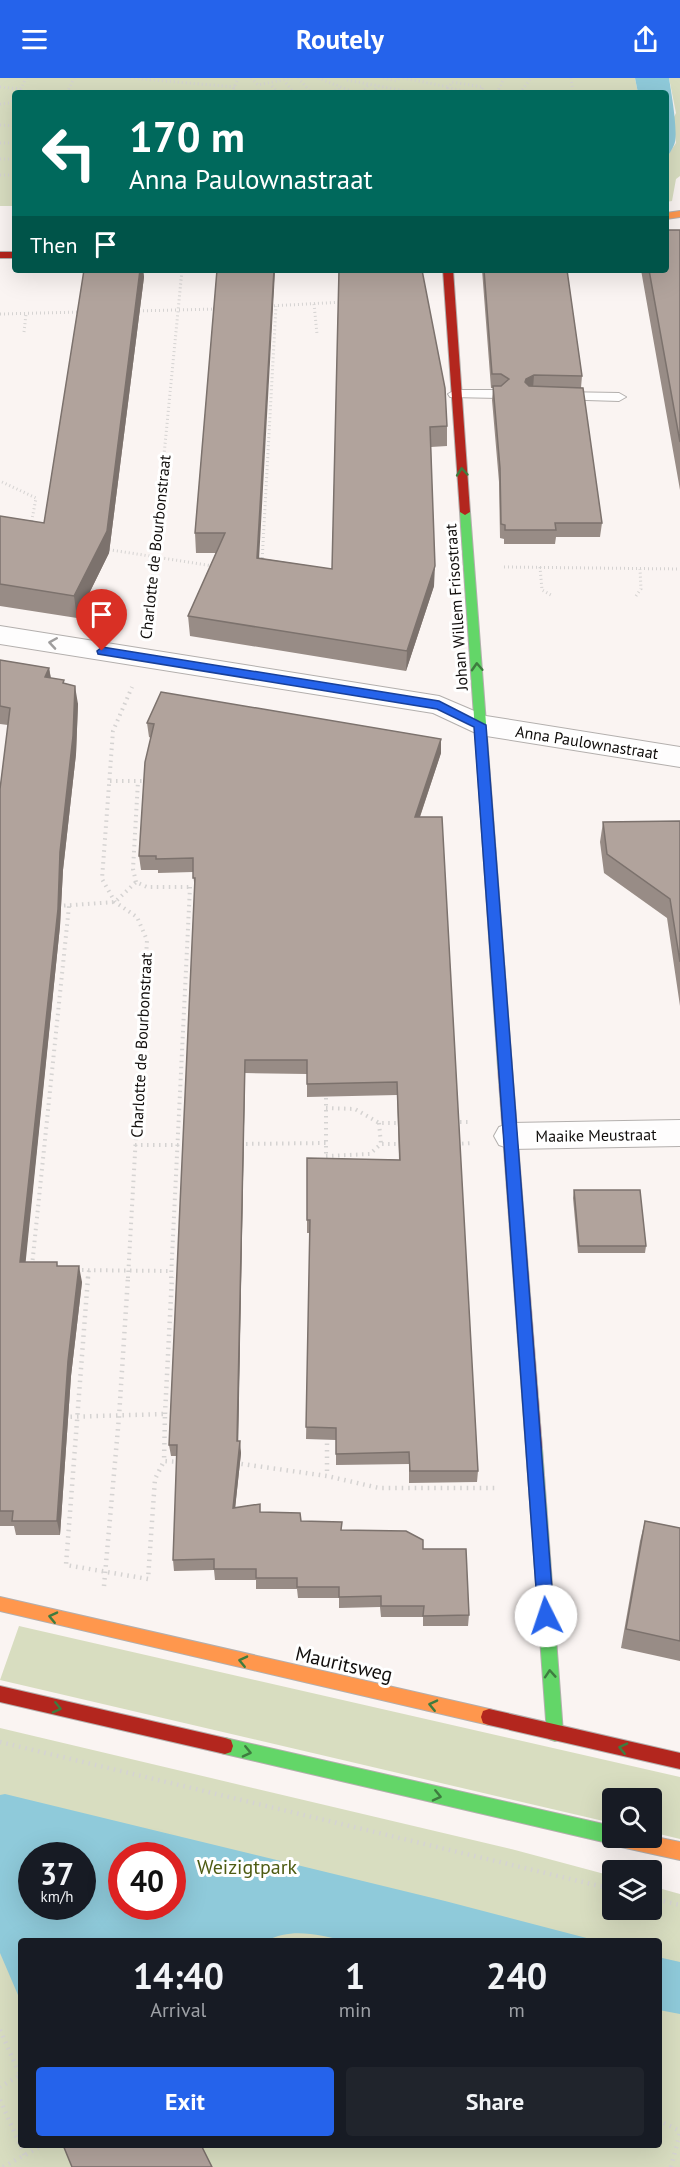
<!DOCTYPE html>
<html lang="en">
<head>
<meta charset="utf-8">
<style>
	:root { --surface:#171b24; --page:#20242c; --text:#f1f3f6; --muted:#9ea1a6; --accent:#2563eb }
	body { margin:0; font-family:"PT Sans",sans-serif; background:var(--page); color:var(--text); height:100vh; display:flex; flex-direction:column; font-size:22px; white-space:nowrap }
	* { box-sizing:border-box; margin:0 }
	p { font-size:20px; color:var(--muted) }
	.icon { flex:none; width:33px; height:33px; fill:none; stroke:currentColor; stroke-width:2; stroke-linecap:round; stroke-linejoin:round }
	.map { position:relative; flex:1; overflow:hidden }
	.details { position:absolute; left:18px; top:1860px; width:644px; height:210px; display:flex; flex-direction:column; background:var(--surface); border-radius:6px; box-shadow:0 6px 24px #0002 }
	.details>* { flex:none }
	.hud { position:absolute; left:12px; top:12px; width:657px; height:183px; border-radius:6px; box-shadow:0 6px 24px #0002; background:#00695c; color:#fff; overflow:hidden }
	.buttons { position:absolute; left:602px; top:1710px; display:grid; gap:12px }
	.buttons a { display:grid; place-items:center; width:60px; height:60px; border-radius:6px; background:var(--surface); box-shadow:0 6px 24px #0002; font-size:30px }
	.speed { position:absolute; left:18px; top:1764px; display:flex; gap:12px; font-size:30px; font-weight:700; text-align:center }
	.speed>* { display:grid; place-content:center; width:78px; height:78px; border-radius:50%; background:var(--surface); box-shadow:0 6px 24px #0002; line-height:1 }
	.speed small { font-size:15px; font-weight:400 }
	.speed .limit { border:9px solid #d22; background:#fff; color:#111 }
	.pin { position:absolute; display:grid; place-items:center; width:51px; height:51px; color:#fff; margin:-62px -26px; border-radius:50% 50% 50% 0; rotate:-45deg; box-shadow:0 0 6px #0007 }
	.pin .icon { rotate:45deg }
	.me { position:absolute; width:66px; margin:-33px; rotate:356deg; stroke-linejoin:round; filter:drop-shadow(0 0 4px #0008) }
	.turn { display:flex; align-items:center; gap:21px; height:126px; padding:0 18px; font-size:27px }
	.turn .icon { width:78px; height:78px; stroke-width:2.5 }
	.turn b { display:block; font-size:42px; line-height:51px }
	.then { display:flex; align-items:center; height:57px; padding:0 18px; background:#0003; gap:12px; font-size:22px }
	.eta { display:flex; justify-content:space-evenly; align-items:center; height:102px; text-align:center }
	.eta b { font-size:36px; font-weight:600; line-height:42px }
	.action { display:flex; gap:12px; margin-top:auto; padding:12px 18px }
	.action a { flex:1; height:69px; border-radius:6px; background:var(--accent); color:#fff; font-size:24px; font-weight:600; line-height:69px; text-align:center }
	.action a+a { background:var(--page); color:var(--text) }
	header { display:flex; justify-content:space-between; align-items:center; height:78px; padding:0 18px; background:var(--accent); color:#fff; font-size:27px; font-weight:600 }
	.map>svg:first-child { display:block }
	.green { fill:#d8ddc0; fill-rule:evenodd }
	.water { fill:#8fcada; fill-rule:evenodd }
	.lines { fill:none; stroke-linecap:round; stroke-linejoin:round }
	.lane-casing { stroke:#b3afad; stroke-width:2 }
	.street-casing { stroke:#b3afad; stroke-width:2 }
	.fast-casing { stroke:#b3afad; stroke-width:2 }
	.slow-casing { stroke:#b3afad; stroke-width:2 }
	.jam-casing { stroke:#b3afad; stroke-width:2 }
	.path-far2 { stroke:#d5d3d2; stroke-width:3; stroke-dasharray:1 3; stroke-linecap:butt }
	.path-far1 { stroke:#d5d3d2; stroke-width:4; stroke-dasharray:1.5 4.5; stroke-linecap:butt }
	.path { stroke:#d5d3d2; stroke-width:4.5; stroke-dasharray:1.5 5; stroke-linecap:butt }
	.lane { fill:#fefdfd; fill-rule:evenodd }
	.street { fill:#fefdfd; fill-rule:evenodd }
	.fast { fill:#63d668; fill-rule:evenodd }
	.slow { fill:#ff974d; fill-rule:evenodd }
	.jam { fill:#b3261e; fill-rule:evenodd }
	.wall { fill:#988c86 }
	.shaded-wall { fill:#7c726d }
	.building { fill:#b1a39c; stroke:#7c726d; stroke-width:1.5 }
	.oneway { stroke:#3e7c3f }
	.oneway2 { stroke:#9f9d9d }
	.route { fill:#2563eb; stroke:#184099; stroke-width:1.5 }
	.labels { text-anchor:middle; stroke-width:6; stroke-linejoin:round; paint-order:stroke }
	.street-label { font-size:16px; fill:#110e0c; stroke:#fff }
	.near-street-label { font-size:20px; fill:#110e0c; stroke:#fff }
	.near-park-label { font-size:20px; fill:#4e5c13; stroke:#fff }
</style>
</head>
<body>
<header><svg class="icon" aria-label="menu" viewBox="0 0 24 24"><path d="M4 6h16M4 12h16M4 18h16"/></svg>Routely<svg class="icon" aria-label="share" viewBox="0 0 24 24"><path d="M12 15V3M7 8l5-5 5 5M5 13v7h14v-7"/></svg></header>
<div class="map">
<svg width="680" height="2089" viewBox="0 0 680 2089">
	<rect width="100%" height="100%" fill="#faf4f2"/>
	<path class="green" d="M 0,0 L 635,0 L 638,15 L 15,15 L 15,128 L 0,128 Z
		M 669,0 L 680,0 L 680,98 L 676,101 L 672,123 L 666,124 L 666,80 L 676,65 L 673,41 L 676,35 Z
		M 19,1548 L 680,1699 L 680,1761 L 651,1754 L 651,1720 L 612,1720 L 612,1745 L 0,1602 Z
		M 0,1650 L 515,1772 L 612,1798 L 612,1832 L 651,1832 L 651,1808 L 680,1816 L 680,2089 L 0,2089 ZM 32,1778 L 82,1778 L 82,1828 L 32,1828 ZM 122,1778 L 172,1778 L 172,1828 L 122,1828 ZM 21,1863 L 658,1863 L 658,2067 L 21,2067 Z"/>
	<path class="water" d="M 635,0 L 669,0 C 671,13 679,57 674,67 C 672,72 669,76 666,80 L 666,15 L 638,15 Z
		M 5,1716 L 445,1823 L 598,1863 L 346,1863 C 319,1857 292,1849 266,1863 L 21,1863 L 21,1924 L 0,1875 L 0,1717 ZM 32,1778 L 82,1778 L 82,1828 L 32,1828 ZM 122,1778 L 172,1778 L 172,1828 L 122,1828 Z
		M 658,1879 L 680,1884 L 680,1936 L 659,1932 Z"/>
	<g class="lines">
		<defs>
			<path id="lane" d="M 455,312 L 499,312 L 506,316 L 499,320 L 450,319 L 448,316 Z
				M 559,314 L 619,315 L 626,319 L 619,323 L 554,321 L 552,318 Z"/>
			<path id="street" d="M 0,548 L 439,618 L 486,638 L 680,669 L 680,689 L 480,657 L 433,635 L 0,566 Z
				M 680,1042 L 680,1068 L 511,1071 L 499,1067 L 494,1058 L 499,1049 L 511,1045 Z"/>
			<path id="fast" d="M 465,431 L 470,434 L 512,989 L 510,993 L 500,993 L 498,989 L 460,434 Z
				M 534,1363 L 539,1365 L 542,1370 L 563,1655 L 561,1661 L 555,1663 L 549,1661 L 547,1655 L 526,1370 L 529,1365 Z
				M 225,1660 L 612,1748 L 612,1760 L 619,1760 L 618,1763 L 612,1766 L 225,1676 L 219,1674 L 217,1668 L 219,1662 Z"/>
			<path id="slow" d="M 680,133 L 680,139 L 666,141 L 666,135 Z
				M 0,1519 L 489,1631 L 495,1633 L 497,1639 L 495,1645 L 489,1647 L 0,1533 Z
				M 651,1758 L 680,1764 L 680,1782 L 621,1769 L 615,1766 L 612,1760 Z"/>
			<path id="jam" d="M 0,174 L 15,174 L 15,180 L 0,180 Z
				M 443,192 L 453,192 L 470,434 L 465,437 L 460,434 Z
				M 505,984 L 510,985 L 512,989 L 542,1370 L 539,1375 L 534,1377 L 529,1375 L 526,1370 L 498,989 L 500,985 Z
				M 0,1608 L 225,1660 L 231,1662 L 233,1668 L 231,1674 L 225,1676 L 0,1624 Z
				M 489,1631 L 680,1675 L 680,1691 L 489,1647 L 483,1645 L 481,1639 L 483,1633 Z"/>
		</defs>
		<use href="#lane" class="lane-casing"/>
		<use href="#street" class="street-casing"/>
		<use href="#fast" class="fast-casing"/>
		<use href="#slow" class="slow-casing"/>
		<use href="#jam" class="jam-casing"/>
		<path class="path-far2" d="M 130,0 L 235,9
			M 251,0 L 258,7 L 292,0
			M 298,0 L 312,15
			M 318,0 L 356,15
			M 383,0 L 397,3 L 399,0
			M 403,0 L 449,9
			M 571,0 L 573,15
			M 347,2 L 416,15
			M 286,5 L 294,15
			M 272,8 L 278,15
			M 0,9 L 21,11
			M 257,12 L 260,15
			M 19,15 L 26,0
			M 67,15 L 74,0
			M 232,15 L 238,0
			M 327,15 L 340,11
			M 362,15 L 369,6
			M 373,15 L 378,8
			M 476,15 L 448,10 L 452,4 L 483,9 L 480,15
			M 497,15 L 504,0
			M 520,15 L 531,0
			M 0,26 L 10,25 L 15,21
			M 0,47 L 15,48
			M 0,65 L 15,65
			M 0,81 L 15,81
			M 0,97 L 15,97
			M 314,226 L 317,256
			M 270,228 L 343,224
			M 135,233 L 217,231
			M 0,236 L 82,234
			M 24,254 L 26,236
			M 2,404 L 36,420 L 31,447
			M 105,471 L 213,488
			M 262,484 L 276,228
			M 504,489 L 680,491
			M 540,489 L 542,512 L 551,517
			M 636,518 L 641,511 L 640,491
			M 150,521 L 182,192"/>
		<path class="path-far1" d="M 147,550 L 150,519
			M 110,703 L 147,703
			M 136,804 L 133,791 L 138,703
			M 58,828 L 115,824 L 136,804 L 147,809 L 191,809
			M 326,1014 L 326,1085
			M 326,1030 L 355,1031 L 379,1045 L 402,1045
			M 454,1044 L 471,1044
			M 379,1045 L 381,1066
			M 240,1066 L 326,1065
			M 456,1066 L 472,1065
			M 135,1067 L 187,1067
			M 326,1078 L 370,1076 L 381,1066 L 403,1066
			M 32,1188 L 69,828
			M 76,1192 L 171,1193
			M 88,1200 L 89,1192
			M 128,1200 L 147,862 L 137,839 L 115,824 L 102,801 L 113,653 L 132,609
			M 171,1200 L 190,809"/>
		<path class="path" d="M 88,1199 L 66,1487 L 148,1501 L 155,1401 L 164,1383
			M 165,1336 L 172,1199
			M 64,1339 L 165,1336 L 164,1383 L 179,1384
			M 327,1359 L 327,1398
			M 235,1385 L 327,1398 L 379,1410 L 495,1410
			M 104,1508 L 119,1339 L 128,1199
			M 0,1664 L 612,1811
			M 651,1820 L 680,1827
			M 0,1952 L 20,1997 L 0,2009
			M 0,2022 L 25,2078
			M 658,2042 L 680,2053
			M 3,2089 L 43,2067
			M 671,2089 L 680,2055"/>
		<use href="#lane" class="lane"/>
		<use href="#street" class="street"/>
		<use href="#fast" class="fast"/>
		<use href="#slow" class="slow"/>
		<use href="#jam" class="jam"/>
	</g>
	<path class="wall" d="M 680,152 L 680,412 L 641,192 L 666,192 Z
		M 84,192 L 143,192 L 144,199 L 109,475 L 77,540 L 0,528 L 0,438 L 44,445 Z
		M 217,192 L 259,480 L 332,491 L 339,192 L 447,348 L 447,368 L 431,369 L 434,508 L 406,593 L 190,558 L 188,538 L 216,475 L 196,475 L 195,455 Z
		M 482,192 L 567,192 L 582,298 L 581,310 L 602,445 L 600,459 L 556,459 L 555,466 L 504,466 L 504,461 L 500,460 L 499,404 L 492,322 L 493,310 L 491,310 Z
		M 0,582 L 49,590 L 51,600 L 65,606 L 78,626 L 76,676 L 63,792 L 60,848 L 25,1184 L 58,1188 L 82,1204 L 71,1298 L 60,1457 L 16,1457 L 14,1448 L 0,1448 L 0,711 L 8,647 L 0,646 Z
		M 147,645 L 441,675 L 420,739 L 478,1393 L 477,1404 L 409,1405 L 409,1386 L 336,1387 L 336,1362 L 306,1361 L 310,1155 L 307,1155 L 307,1080 L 399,1082 L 397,1017 L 307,1019 L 307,996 L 245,995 L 238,1363 L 241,1375 L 235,1430 L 301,1443 L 423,1471 L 469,1537 L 468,1548 L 423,1548 L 423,1539 L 381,1539 L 380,1529 L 339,1530 L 339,1520 L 298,1520 L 297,1511 L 256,1511 L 256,1502 L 215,1502 L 214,1492 L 174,1493 L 173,1482 L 177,1378 L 171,1378 L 169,1367 L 195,814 L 193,794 L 158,795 L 158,792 L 141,792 L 139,778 L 151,660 L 149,659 Z
		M 680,743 L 680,928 L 667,840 L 604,795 L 600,764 L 603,744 Z
		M 574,1112 L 646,1168 L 645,1175 L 578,1175 L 573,1120 Z
		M 645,1443 L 680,1450 L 680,1583 L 621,1570 L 640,1463 Z"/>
	<path class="shaded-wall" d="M 140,192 L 143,192 L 144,199 L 109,475 L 77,540 L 74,518 Z
		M 274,192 L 275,192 L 275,194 L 258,500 L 257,480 Z
		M 534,297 L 533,311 L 524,318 L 526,301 Z
		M 435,488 L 434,508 L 406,593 L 407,573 Z
		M 49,590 L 52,608 L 45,599 Z
		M 75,608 L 78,626 L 76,676 L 63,792 L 60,848 L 24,1200 L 20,1184 L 60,774 Z
		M 441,661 L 441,675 L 415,753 L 415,739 Z
		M 245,982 L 245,995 L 238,1375 L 237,1363 Z
		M 79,1188 L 82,1204 L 71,1298 L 60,1457 L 57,1443 L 68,1283 Z
		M 240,1363 L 241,1375 L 234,1441 L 233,1430 Z"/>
	<path class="building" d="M 666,152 L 680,152 L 680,364 L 649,192 L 666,192 Z
		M 84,192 L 140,192 L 107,453 L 74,518 L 0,506 L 0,438 L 44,445 Z
		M 217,192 L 274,192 L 257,480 L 332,491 L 339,192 L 422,192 L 445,310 L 447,348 L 430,349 L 435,488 L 407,573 L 188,538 L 225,455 L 195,455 Z
		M 484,192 L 567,192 L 582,298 L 534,297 L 526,301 L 525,304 L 529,308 L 583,310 L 602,445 L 555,445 L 556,452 L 505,452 L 505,447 L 501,446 L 500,390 L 493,308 L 501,308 L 509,301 L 501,296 L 492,296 Z
		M 0,582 L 49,590 L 45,599 L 64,602 L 63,605 L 75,608 L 73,658 L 60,774 L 58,831 L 20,1184 L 57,1184 L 57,1188 L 79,1188 L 68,1283 L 57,1443 L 12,1443 L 13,1433 L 0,1433 L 0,711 L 10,630 L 0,628 Z
		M 161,614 L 441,661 L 415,739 L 442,739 L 478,1393 L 410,1393 L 409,1374 L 336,1376 L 336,1350 L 306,1349 L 310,1142 L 307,1142 L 307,1080 L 400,1082 L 397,1004 L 307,1006 L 307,982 L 245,982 L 237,1363 L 240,1363 L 233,1430 L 260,1426 L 260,1434 L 300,1435 L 301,1443 L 342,1444 L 341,1452 L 406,1453 L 423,1462 L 423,1471 L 466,1471 L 469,1537 L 423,1538 L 424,1528 L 381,1528 L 381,1518 L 339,1519 L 339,1509 L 297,1509 L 297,1500 L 256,1500 L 256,1491 L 214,1491 L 214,1481 L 173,1482 L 177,1367 L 169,1367 L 195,800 L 193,800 L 193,780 L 156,781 L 156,778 L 139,778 L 145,684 L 154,646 L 147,645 Z
		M 680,743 L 680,884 L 670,821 L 607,776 L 603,744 Z
		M 574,1112 L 640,1112 L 646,1168 L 579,1168 Z
		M 645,1443 L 680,1450 L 680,1563 L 626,1551 Z
		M 63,2067 L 201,2067 L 212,2089 L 72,2089 Z"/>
	<defs><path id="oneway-chevron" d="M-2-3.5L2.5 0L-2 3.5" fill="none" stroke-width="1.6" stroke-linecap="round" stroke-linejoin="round" transform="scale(1.5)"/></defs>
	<g class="oneway">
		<use href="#oneway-chevron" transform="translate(462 394) rotate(-95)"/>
		<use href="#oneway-chevron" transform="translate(477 589) rotate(-93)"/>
		<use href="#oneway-chevron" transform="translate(53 1539) rotate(-167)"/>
		<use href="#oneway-chevron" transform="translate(243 1583) rotate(-167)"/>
		<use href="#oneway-chevron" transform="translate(550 1596) rotate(-94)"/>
		<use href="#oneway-chevron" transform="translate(433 1627) rotate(-167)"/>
		<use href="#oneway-chevron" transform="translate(57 1630) rotate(13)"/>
		<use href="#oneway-chevron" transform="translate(623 1670) rotate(-167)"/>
		<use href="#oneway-chevron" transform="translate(247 1674) rotate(13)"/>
		<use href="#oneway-chevron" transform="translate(437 1718) rotate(13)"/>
	</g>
	<use class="oneway2" href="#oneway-chevron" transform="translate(53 565) rotate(-171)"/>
	<path class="route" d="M 102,569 L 439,623 L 486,647 L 554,1538 L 552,1544 L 546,1546 L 541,1544 L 538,1538 L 474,649 L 437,631 L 98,576 L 97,573 Z"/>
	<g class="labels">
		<g class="street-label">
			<text transform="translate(155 469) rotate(-84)" y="6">Charlotte de Bourbonstraat</text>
			<text transform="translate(456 529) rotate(-94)" y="6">Johan Willem Frisostraat</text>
			<text transform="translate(587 664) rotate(9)" y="6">Anna Paulownastraat</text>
			<text transform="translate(141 967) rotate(-87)" y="6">Charlotte de Bourbonstraat</text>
			<text transform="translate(596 1057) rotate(-1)" y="6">Maaike Meustraat</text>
		</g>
		<g class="near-street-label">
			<text transform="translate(344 1586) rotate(13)" y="7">Mauritsweg</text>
		</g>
		<g class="near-park-label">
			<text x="247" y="1796">Weizigtpark</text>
		</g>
	</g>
</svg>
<div class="buttons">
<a><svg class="icon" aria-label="search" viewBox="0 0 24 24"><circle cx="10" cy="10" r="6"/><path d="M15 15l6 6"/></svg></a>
<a><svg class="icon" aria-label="layers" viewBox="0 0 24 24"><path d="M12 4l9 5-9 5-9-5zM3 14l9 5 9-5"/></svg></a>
</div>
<div class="speed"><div>37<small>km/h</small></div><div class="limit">40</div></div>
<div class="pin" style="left:102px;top:573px;background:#d93025"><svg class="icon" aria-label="arrive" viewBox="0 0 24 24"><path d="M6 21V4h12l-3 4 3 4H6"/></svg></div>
<svg class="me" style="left:546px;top:1538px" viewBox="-20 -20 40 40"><circle r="19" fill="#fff"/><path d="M0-13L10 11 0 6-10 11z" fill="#2563eb"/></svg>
<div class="hud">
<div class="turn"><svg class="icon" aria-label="left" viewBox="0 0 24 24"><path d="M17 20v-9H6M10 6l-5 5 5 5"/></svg><div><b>170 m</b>Anna Paulownastraat</div></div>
<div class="then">Then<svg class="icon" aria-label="arrive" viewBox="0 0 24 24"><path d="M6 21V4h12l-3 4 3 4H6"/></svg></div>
</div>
<section class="details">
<div class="eta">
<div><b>14:40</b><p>Arrival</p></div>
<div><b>1</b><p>min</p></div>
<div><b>240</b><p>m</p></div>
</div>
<div class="action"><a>Exit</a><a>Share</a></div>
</section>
</div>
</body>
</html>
